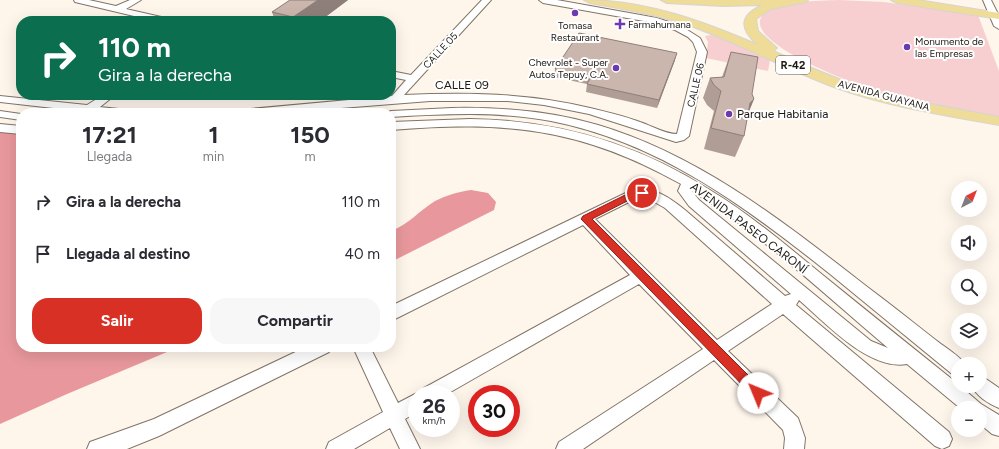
<!DOCTYPE html>
<html lang="es">
<head>
<meta charset="utf-8">
<style>
	:root { --surface:#fff; --page:#f7f7f7; --text:#2b2b33; --muted:#7c7c81; --accent:#d93025 }
	body { margin:0; font-family:Figtree,sans-serif; background:var(--page); color:var(--text); height:100vh; display:flex; flex-direction:column; font-size:15px; white-space:nowrap }
	* { box-sizing:border-box; margin:0 }
	p { font-size:13px; color:var(--muted) }
	.icon { flex:none; width:22px; height:22px; fill:none; stroke:currentColor; stroke-width:2; stroke-linecap:round; stroke-linejoin:round }
	.map { position:relative; flex:1; overflow:hidden }
	.sheet { position:absolute; left:16px; top:108px; width:380px; height:244px; display:flex; flex-direction:column; background:var(--surface); border-radius:16px; box-shadow:0 4px 16px #0002 }
	.sheet>* { flex:none }
	.banner { position:absolute; left:16px; top:16px; width:380px; height:84px; border-radius:16px; box-shadow:0 4px 16px #0002; background:#0b6e4f; color:#fff; overflow:hidden }
	.needle { width:26px; rotate:42deg }
	.controls { position:absolute; left:951px; top:181px; display:grid; gap:8px }
	.controls a { display:grid; place-items:center; width:36px; height:36px; border-radius:50%; background:var(--surface); box-shadow:0 4px 16px #0002; font-size:20px }
	.speed { position:absolute; left:408px; top:385px; display:flex; gap:8px; font-size:20px; font-weight:700; text-align:center }
	.speed>* { display:grid; place-content:center; width:52px; height:52px; border-radius:50%; background:var(--surface); box-shadow:0 4px 16px #0002; line-height:1 }
	.speed small { font-size:10px; font-weight:400 }
	.speed .limit { border:6px solid #d22; background:#fff; color:#111 }
	.pin { position:absolute; display:grid; place-items:center; width:34px; height:34px; color:#fff; margin:-17px; border:2px solid #fff; border-radius:50%; box-shadow:0 1px 4px #0007 }
	.me { position:absolute; width:44px; margin:-22px; rotate:315deg; stroke-linejoin:round; filter:drop-shadow(0 0 3px #0008) }
	.turn { display:flex; align-items:center; gap:14px; height:84px; padding:0 16px; font-size:18px }
	.turn .icon { width:52px; height:52px; stroke-width:2.5 }
	.turn b { display:block; font-size:28px; line-height:34px }
	.eta { display:flex; justify-content:space-evenly; align-items:center; height:68px; text-align:center }
	.eta b { font-size:24px; font-weight:700; line-height:28px }
	.cta { display:flex; gap:8px; margin-top:auto; padding:8px 16px }
	.cta a { flex:1; height:46px; border-radius:16px; background:var(--accent); color:#fff; font-size:16px; font-weight:700; line-height:46px; text-align:center }
	.cta a+a { background:var(--page); color:var(--text) }
	ul { padding:0; list-style:none }
	li { display:flex; align-items:center; gap:12px; height:52px; padding:0 16px }
	li div { flex:1 }
	li b { display:block; font-size:15px }
	li em { font-style:normal }
	.map>svg:first-child { display:block }
	.green { fill:#f7cfd0 }
	.forest { fill:#e8989c }
	.lines { fill:none; stroke-linecap:round; stroke-linejoin:round }
	.minor-casing { stroke:#827466; stroke-width:2 }
	.major-casing { stroke:#d6d5d4; stroke-width:2 }
	.minor { fill:#fff; fill-rule:evenodd }
	.major { fill:#eedc98; fill-rule:evenodd }
	.wall { fill:#af9d96 }
	.shaded-wall { fill:#8e7f7a }
	.building { fill:#cbb6ae; stroke:#8e7f7a }
	.route { fill:#d93025; stroke:#8d1f18 }
	.poi-dot { fill:#6d39b0; stroke:#fff; stroke-width:1.5 }
	.labels { text-anchor:middle; stroke-width:4; stroke-linejoin:round; paint-order:stroke }
	.far-poi-label { font-size:10px; fill:#1d1812; stroke:#fff; text-anchor:start }
	.far-street-label { font-size:10px; fill:#1d1812; stroke:#fff }
	.shield { fill:#fff; stroke:#615d59; stroke-width:1 }
	.shield-label { font-size:11px; font-weight:bold; fill:#1d1812 }
	.street-label { font-size:12px; fill:#1d1812; stroke:#fff }
	.poi-label { font-size:12px; fill:#1d1812; stroke:#fff; text-anchor:start }
</style>
</head>
<body>
<div class="map">
<svg width="999" height="449" viewBox="0 0 999 449">
	<rect width="100%" height="100%" fill="#fef5eb"/>
	<path class="green" d="M 838,0 L 884,2 L 978,15 L 999,71 L 999,117 C 952,108 905,100 860,85 C 843,79 744,41 762,16 C 773,0 820,1 838,0 Z
		M 711,35 L 724,39 L 770,60 L 768,71 L 706,58 L 708,42 L 705,36 Z"/>
	<path class="forest" d="M 0,128 L 21,131 L 21,347 L 179,347 L 67,394 L 0,424 Z
		M 471,190 L 488,193 L 496,202 L 494,210 L 391,262 L 391,231 C 408,225 420,210 435,201 C 447,195 458,192 471,190 Z"/>
	<g class="lines">
		<defs>
			<path id="minor" d="M 74,0 L 89,0 L 116,6 L 130,0 L 141,0 L 126,9 L 170,19 L 172,21 L 155,21 L 75,2 Z
				M 482,0 L 491,0 L 404,95 C 467,92 529,93 590,108 C 607,112 624,116 640,122 C 652,126 665,134 677,134 L 697,52 L 693,42 L 688,37 L 675,30 L 655,23 L 543,3 L 539,0 L 557,0 L 657,18 L 681,26 L 700,38 L 707,52 L 689,136 L 684,140 L 676,142 L 589,114 L 544,105 L 507,101 L 430,101 L 277,113 L 233,113 L 235,111 L 239,110 L 392,96 L 406,80 L 391,77 L 391,71 L 411,75 Z
				M 983,0 L 991,0 L 999,16 L 999,29 L 994,26 Z
				M 103,95 L 115,95 L 100,107 L 128,110 L 132,111 L 134,113 L 89,112 L 0,102 L 0,96 L 87,105 Z
				M 452,108 C 501,107 551,111 598,125 C 702,156 786,224 870,289 C 893,306 915,324 937,341 C 946,348 958,355 965,364 L 958,364 L 958,376 L 952,374 C 911,340 870,307 830,274 C 746,207 659,142 551,121 C 498,111 444,114 391,117 L 391,113 L 386,113 L 391,111 Z
				M 0,111 L 21,114 L 21,120 L 0,117 Z
				M 470,119 C 558,120 636,143 710,190 C 751,215 787,246 824,276 C 868,312 913,348 958,384 L 958,386 L 960,386 L 981,404 L 999,415 L 999,436 L 992,434 L 980,424 L 980,408 L 960,408 L 907,364 C 869,371 826,323 799,300 L 796,305 L 949,432 L 952,439 L 949,446 L 942,449 L 935,446 L 783,314 L 728,351 L 798,418 L 805,438 L 804,449 L 784,449 L 785,438 L 783,430 L 714,360 L 583,449 L 556,449 L 559,442 L 703,349 L 639,284 L 447,394 L 421,394 L 424,388 L 630,275 L 583,225 L 391,321 L 391,306 L 634,189 C 654,187 669,197 685,210 L 785,296 L 791,294 L 689,206 L 678,191 L 681,184 C 579,127 506,121 391,130 L 391,122 ZM 692,191 C 762,235 825,295 888,348 L 871,341 L 699,200 ZM 637,198 L 649,199 L 665,208 L 772,304 L 717,340 L 595,219 Z
				M 0,124 L 21,126 L 21,134 L 0,132 Z
				M 306,347 L 331,347 L 329,352 L 159,436 L 127,449 L 87,449 L 90,442 L 154,419 Z
				M 353,347 L 370,347 L 398,403 L 417,393 L 419,394 L 417,394 L 417,412 L 405,419 L 420,449 L 400,449 L 390,428 L 354,449 L 326,449 L 329,442 L 383,412 Z
				M 980,377 L 986,379 L 999,388 L 999,408 C 989,404 976,396 972,386 L 980,386 Z"/>
			<path id="major" d="M 584,0 C 645,0 703,21 758,45 C 739,29 739,15 763,5 L 723,6 L 667,3 L 661,0 L 808,0 L 806,2 L 771,9 L 756,19 L 758,31 L 777,48 L 773,51 C 802,64 831,77 861,87 C 906,101 953,108 999,117 L 999,125 C 942,115 885,106 831,86 C 781,67 735,41 685,24 C 654,14 622,9 590,3 Z
				M 891,0 L 918,0 L 999,13 L 999,19 L 897,3 Z"/>
		</defs>
		<use href="#minor" class="minor-casing"/>
		<use href="#major" class="major-casing"/>
		<use href="#minor" class="minor"/>
		<use href="#major" class="major"/>
	</g>
	<path class="wall" d="M 290,0 L 348,0 L 320,21 L 275,21 L 272,12 Z
		M 731,52 L 754,99 L 748,113 L 744,136 L 735,157 L 704,149 L 714,111 L 707,105 L 703,98 L 710,78 L 722,77 Z
		M 675,60 L 657,108 L 586,92 L 587,84 L 554,77 L 555,69 Z"/>
	<path class="shaded-wall" d="M 318,0 L 348,0 L 320,21 L 294,21 L 293,17 Z
		M 677,53 L 675,60 L 657,108 L 659,100 Z
		M 754,99 L 746,119 L 750,103 Z"/>
	<path class="building" d="M 290,0 L 318,0 L 302,11 L 293,17 L 272,12 Z
		M 579,33 L 677,53 L 659,100 L 587,84 L 591,77 L 555,69 Z
		M 731,52 L 758,57 L 752,94 L 754,99 L 750,103 L 744,136 L 711,128 L 721,91 L 714,85 L 710,78 L 724,77 Z"/>
	<path class="route" d="M 642,190 L 647,193 L 645,195 L 635,197 L 592,219 L 762,389 L 764,393 L 762,397 L 758,399 L 754,397 L 581,219 L 583,216 L 631,192 Z"/>
	<g class="poi-dot">
		<circle cx="575" cy="13" r="4"/>
		<path d="M618 18h4v4h4v4h-4v4h-4v-4h-4v-4h4z"/>
		<circle cx="907" cy="47" r="4"/>
		<circle cx="616" cy="68" r="4"/>
		<circle cx="729" cy="114" r="4"/>
	</g>
	<g class="labels">
		<g class="far-poi-label">
			<text x="628" y="28">Farmahumana</text>
			<text x="575" y="29" text-anchor="middle">Tomasa<tspan x="575" dy="12">Restaurant</tspan></text>
			<text x="915" y="45">Monumento de<tspan x="915" dy="12">las Empresas</tspan></text>
			<text x="608" y="66" text-anchor="end">Chevrolet - Super<tspan x="608" dy="12">Autos Tepuy, C.A.</tspan></text>
		</g>
		<g class="far-street-label">
			<text transform="translate(440 50) rotate(-47)" y="4">CALLE 05</text>
			<text transform="translate(695 85) rotate(-77)" y="4">CALLE 06</text>
			<text transform="translate(884 95) rotate(15)" y="4">AVENIDA GUAYANA</text>
		</g>
		<rect class="shield" x="776" y="56" width="34" height="18" rx="3"/>
		<g class="shield-label">
			<text x="793" y="69">R-42</text>
		</g>
		<g class="street-label">
			<text x="462" y="89">CALLE 09</text>
			<text transform="translate(749 228) rotate(37)" y="4">AVENIDA PASEO CARONÍ</text>
		</g>
		<g class="poi-label">
			<text x="737" y="118">Parque Habitania</text>
		</g>
	</g>
</svg>
<div class="controls">
<a><svg class="needle" viewBox="-14 -14 28 28"><path d="M0-13l5 13h-10z" fill="#e53935"/><path d="M0 13l5-13h-10z" fill="#7c7c81"/></svg></a>
<a><svg class="icon" aria-label="sound" viewBox="0 0 24 24"><path d="M4 9h4l5-4v14l-5-4H4zM17 9q2 3 0 6"/></svg></a>
<a><svg class="icon" aria-label="search" viewBox="0 0 24 24"><circle cx="10" cy="10" r="6"/><path d="M15 15l6 6"/></svg></a>
<a><svg class="icon" aria-label="layers" viewBox="0 0 24 24"><path d="M12 4l9 5-9 5-9-5zM3 14l9 5 9-5"/></svg></a>
<a>+</a>
<a>−</a>
</div>
<div class="speed"><div>26<small>km/h</small></div><div class="limit">30</div></div>
<div class="pin" style="left:642px;top:193px;background:#d93025"><svg class="icon" aria-label="arrive" viewBox="0 0 24 24"><path d="M6 21V4h12l-3 4 3 4H6"/></svg></div>
<svg class="me" style="left:758px;top:393px" viewBox="-20 -20 40 40"><circle r="19" fill="#fff"/><path d="M0-13L10 11 0 6-10 11z" fill="#d93025"/></svg>
<div class="banner">
<div class="turn"><svg class="icon" aria-label="right" viewBox="0 0 24 24"><path d="M7 20v-9h11M14 6l5 5-5 5"/></svg><div><b>110 m</b>Gira a la derecha</div></div>
</div>
<section class="sheet">
<div class="eta">
<div><b>17:21</b><p>Llegada</p></div>
<div><b>1</b><p>min</p></div>
<div><b>150</b><p>m</p></div>
</div>
<ul>
<li><svg class="icon" aria-label="right" viewBox="0 0 24 24"><path d="M7 20v-9h11M14 6l5 5-5 5"/></svg><div><b>Gira a la derecha</b></div><em>110 m</em></li>
<li><svg class="icon" aria-label="arrive" viewBox="0 0 24 24"><path d="M6 21V4h12l-3 4 3 4H6"/></svg><div><b>Llegada al destino</b></div><em>40 m</em></li>
</ul>
<div class="cta"><a>Salir</a><a>Compartir</a></div>
</section>
</div>
</body>
</html>
